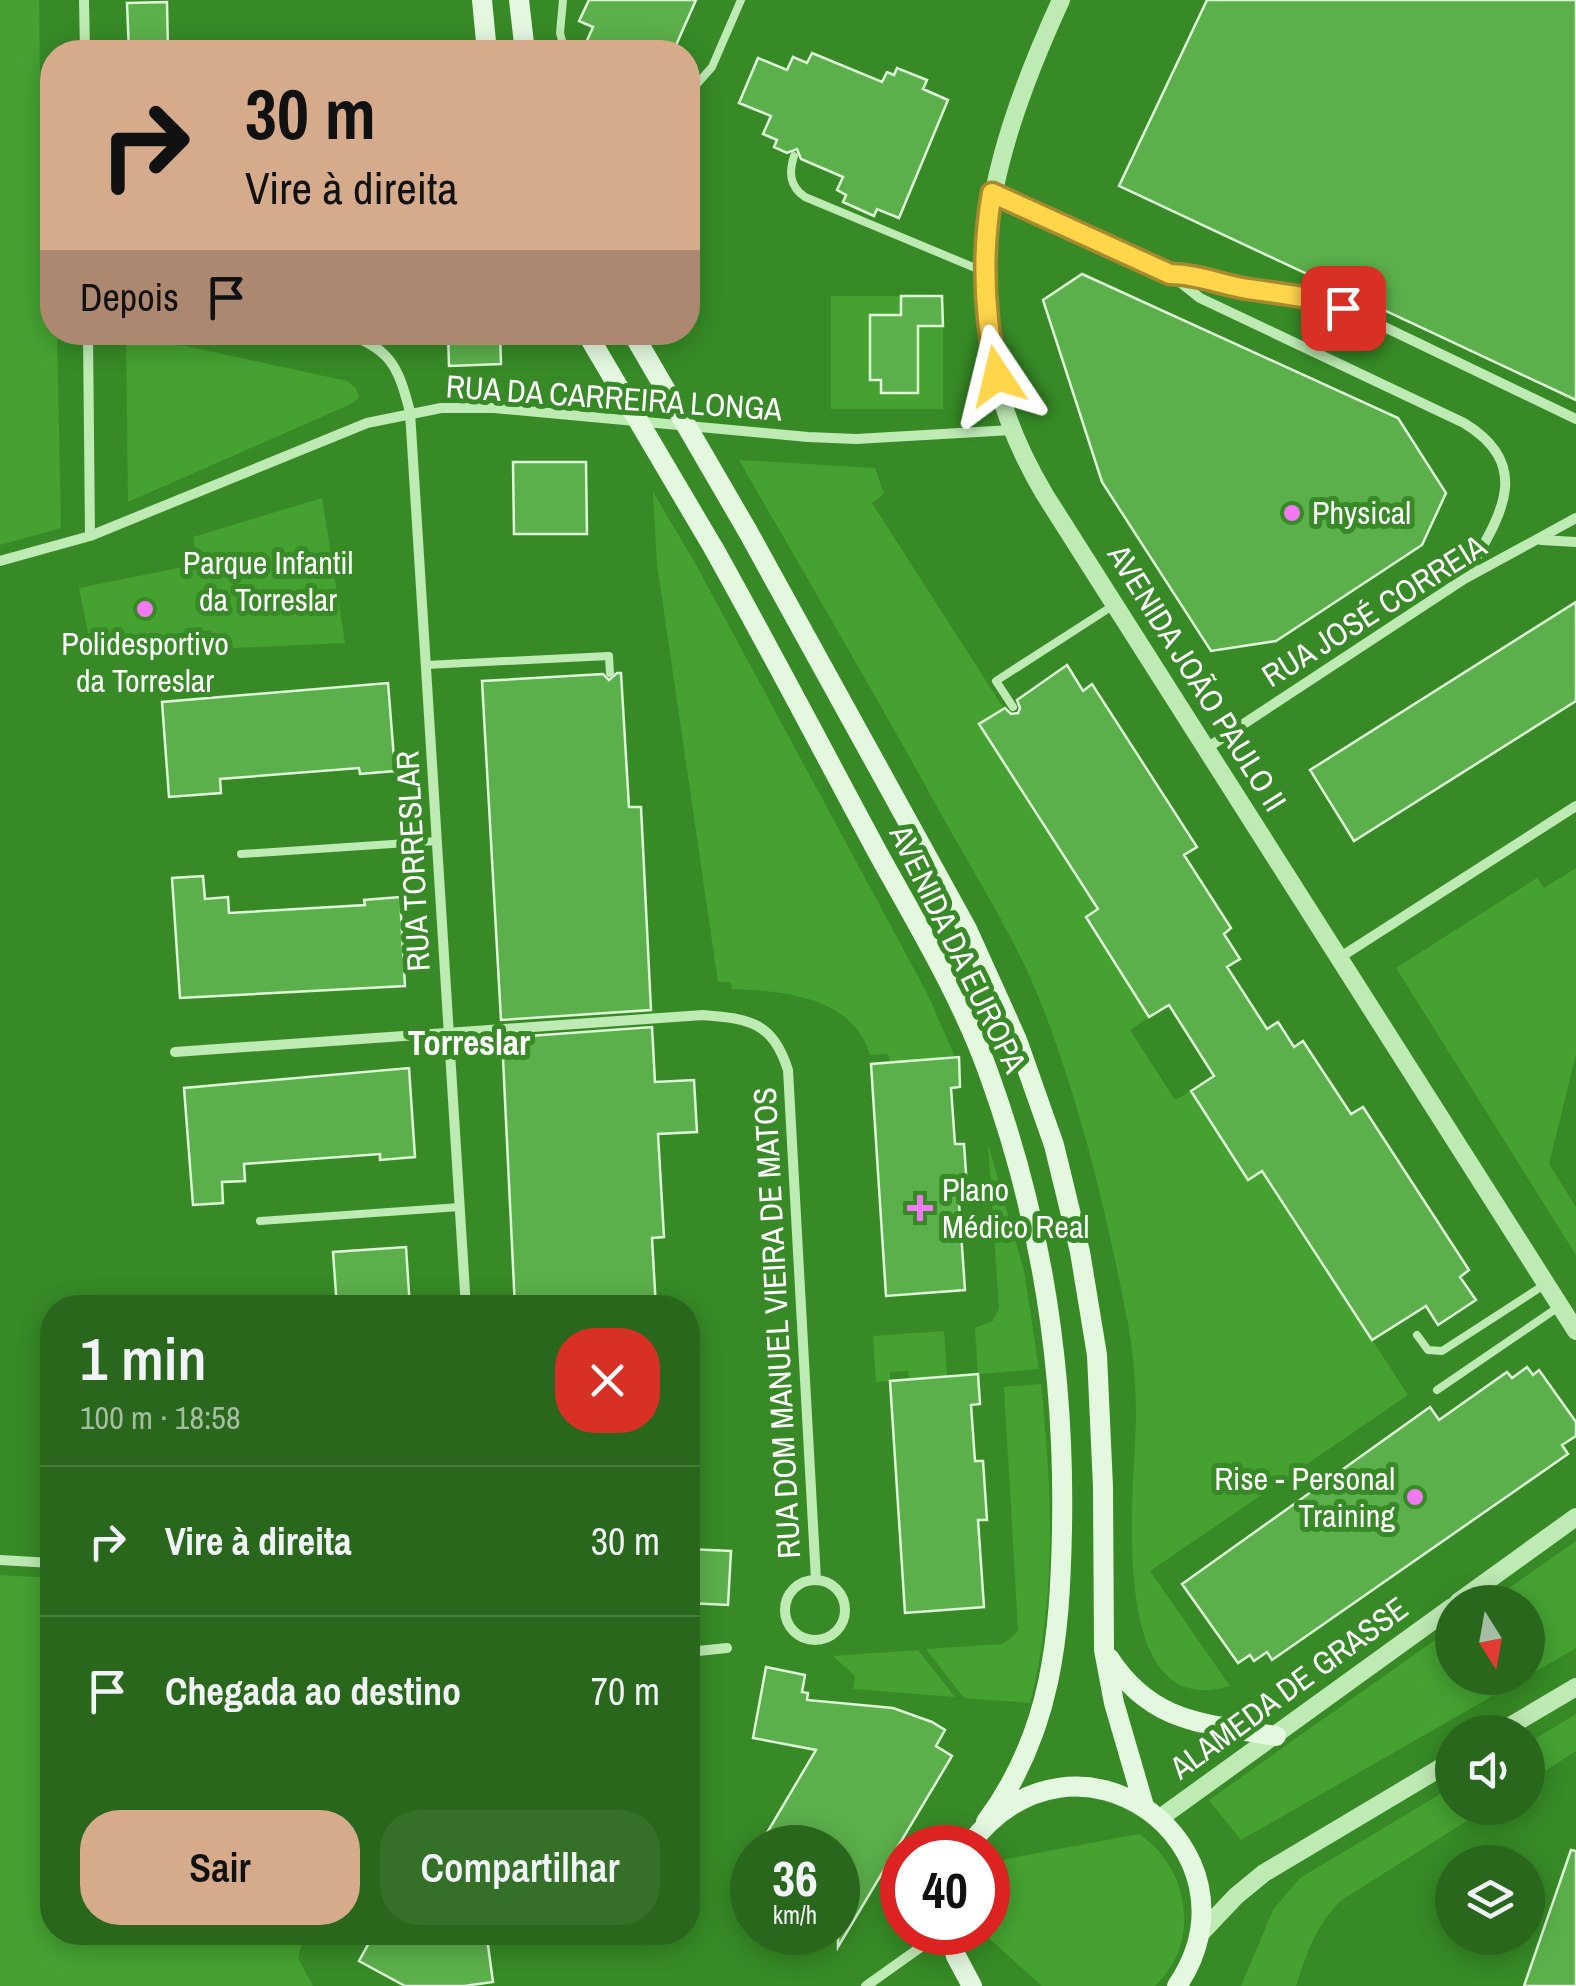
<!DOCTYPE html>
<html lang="pt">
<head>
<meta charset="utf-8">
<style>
	:root { --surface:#29681c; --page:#357029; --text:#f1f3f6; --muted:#a5bea3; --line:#457b3b; --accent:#d6ab8b }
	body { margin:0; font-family:"Archivo Narrow",sans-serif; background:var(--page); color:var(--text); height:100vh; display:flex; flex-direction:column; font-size:38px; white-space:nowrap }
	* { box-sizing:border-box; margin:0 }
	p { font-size:32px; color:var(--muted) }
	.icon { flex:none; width:55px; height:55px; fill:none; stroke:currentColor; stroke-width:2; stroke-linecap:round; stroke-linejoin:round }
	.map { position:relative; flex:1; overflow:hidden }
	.drawer { position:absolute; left:40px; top:1295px; width:660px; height:650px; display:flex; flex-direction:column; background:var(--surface); border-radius:40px; box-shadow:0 5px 25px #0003 }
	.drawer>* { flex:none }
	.banner { position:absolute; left:40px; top:40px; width:660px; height:305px; border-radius:40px; box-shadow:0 5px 25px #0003; background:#d6ab8b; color:#111; overflow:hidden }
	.needle { width:65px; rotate:169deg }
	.tools { position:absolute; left:1435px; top:1585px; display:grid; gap:20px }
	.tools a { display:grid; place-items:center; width:110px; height:110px; border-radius:50%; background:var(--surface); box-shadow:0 5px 25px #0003; font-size:50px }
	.speed { position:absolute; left:730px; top:1825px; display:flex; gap:20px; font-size:50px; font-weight:700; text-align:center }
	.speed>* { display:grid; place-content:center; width:130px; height:130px; border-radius:50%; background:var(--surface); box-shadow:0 5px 25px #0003; line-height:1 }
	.speed small { font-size:25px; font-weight:400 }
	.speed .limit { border:15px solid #d22; background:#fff; color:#111 }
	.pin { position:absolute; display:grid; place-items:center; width:85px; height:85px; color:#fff; margin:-42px; border-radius:20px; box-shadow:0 5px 15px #0006 }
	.me { position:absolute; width:110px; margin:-55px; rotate:350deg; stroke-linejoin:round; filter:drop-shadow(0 0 8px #0008) }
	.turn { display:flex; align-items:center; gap:35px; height:210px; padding:0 40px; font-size:45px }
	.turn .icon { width:130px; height:130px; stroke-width:2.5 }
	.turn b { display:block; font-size:70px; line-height:85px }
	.then { display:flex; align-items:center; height:95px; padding:0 40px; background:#0003; gap:20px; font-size:38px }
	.round { display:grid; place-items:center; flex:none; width:105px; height:105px; border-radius:40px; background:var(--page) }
	.overview { display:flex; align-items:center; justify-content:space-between; height:170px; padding:0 40px }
	h1 { font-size:60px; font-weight:600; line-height:75px }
	.button { display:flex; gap:20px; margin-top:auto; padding:20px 40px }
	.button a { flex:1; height:115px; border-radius:40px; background:var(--accent); color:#111; font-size:40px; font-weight:600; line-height:115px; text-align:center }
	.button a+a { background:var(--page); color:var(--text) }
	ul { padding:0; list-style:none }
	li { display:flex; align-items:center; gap:30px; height:150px; padding:0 40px; border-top:2px solid var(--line) }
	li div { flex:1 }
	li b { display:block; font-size:38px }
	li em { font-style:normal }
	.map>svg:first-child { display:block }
	.green { fill:#45a231 }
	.building { fill:#5cb04b; stroke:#def7d8; stroke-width:2.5 }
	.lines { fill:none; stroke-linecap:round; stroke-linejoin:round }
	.service { stroke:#beeab4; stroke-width:8 }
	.minor { stroke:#beeab4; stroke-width:10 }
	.tertiary { stroke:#beeab4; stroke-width:18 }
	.secondary { stroke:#e3f8df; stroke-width:20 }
	.secondary-bridge { stroke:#e3f8df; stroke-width:20 }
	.route-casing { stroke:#a68a30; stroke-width:25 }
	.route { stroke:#ffd54a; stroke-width:18 }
	.poi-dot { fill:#f179f2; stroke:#378a26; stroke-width:4 }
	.labels { text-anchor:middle; stroke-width:10; stroke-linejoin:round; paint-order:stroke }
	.street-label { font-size:32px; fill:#fff; stroke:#378a26 }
	.poi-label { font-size:32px; fill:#fff; stroke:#378a26; text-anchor:start }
	.park-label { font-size:32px; fill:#fff; stroke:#378a26 }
	.neighbourhood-label { font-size:35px; font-weight:bold; fill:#fff; stroke:#378a26 }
</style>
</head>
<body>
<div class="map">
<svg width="1576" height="1986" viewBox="0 0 1576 1986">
	<rect width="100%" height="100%" fill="#378a26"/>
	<path class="green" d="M 0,0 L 39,0 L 43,302 L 52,320 L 52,332 L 57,333 L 61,528 L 0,545 Z
		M 831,296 L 901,296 L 901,311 L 943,326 L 943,409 L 831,409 Z
		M 126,333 L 347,381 L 356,388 L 359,398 L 351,404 L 128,502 Z
		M 739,460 L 875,468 L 884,494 L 872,503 L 1004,709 L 979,725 L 1098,909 L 1086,918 L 1149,1017 L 1130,1030 L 1175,1100 L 1191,1091 L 1248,1179 L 1262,1171 L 1408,1395 L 1150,1571 L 1230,1686 C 1104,1725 1135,1486 1136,1419 C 1136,1389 1134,1359 1129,1329 C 1108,1220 1083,1112 1043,1008 C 1018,943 979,882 945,821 C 878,699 808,580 739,460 Z
		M 653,492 L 694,561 L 927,993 L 955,1057 L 890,1062 L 888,1054 L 870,1055 C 853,996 782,991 732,989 L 731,982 L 718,982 L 657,564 Z
		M 322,498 L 345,643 L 215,649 L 211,630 L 92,653 L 79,588 L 198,564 L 193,537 Z
		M 1576,868 L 1576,1054 L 1549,1164 L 1576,1207 L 1576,1255 L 1396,968 L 1537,878 L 1544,888 Z
		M 988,1144 L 1024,1271 L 1039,1369 L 978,1374 L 975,1328 L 993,1321 L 999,1308 Z
		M 944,1331 L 947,1376 L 909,1379 L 908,1371 L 890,1372 L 890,1381 L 876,1382 L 873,1336 Z
		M 1041,1384 C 1052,1490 1057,1599 1030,1703 L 964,1698 L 926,1649 L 1002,1644 L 1011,1638 L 1018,1630 L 1004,1387 Z
		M 1576,1541 L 1576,1648 L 1528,1676 L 1528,1602 L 1489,1602 Z
		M 0,1575 L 52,1578 L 52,1932 L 305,1933 L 298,1958 L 313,1986 L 0,1986 Z
		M 1452,1628 L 1452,1678 L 1524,1678 L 1241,1840 L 1209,1800 Z
		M 918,1650 L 955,1697 L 853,1689 L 855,1676 L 833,1656 Z
		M 1576,1714 L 1576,1751 L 1528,1782 L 1528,1743 Z
		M 1452,1787 L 1452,1808 L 1487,1808 L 1342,1900 C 1316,1924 1307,1953 1296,1986 L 1241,1986 L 1273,1910 L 1300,1878 Z
		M 1139,1834 C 1189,1867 1202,1943 1155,1986 L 1042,1986 L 983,1933 L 988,1932 L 988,1879 L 1006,1859 Z"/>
	<path class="building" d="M 589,0 L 696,0 L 673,52 L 582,52 L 593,27 L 579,21 Z
		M 1207,0 L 1576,0 L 1576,400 L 1119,186 Z
		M 167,2 L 168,52 L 129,52 L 127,3 Z
		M 812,53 L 882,82 L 887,72 L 894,75 L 897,68 L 927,80 L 923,89 L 948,100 L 899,218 L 877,209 L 874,216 L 843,202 L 846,195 L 837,190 L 843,177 L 801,159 L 797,149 L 787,153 L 774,147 L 777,140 L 763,134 L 771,116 L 739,103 L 758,58 L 787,70 L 793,57 L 807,63 Z
		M 1082,274 L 1398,418 L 1446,493 L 1422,545 L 1276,641 L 1211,651 L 1102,482 L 1043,300 Z
		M 901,296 L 942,296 L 943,326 L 918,326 L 918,393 L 881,393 L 881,380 L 870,380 L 870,315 L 901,315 Z
		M 448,332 L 500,332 L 501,364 L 449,366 Z
		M 513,462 L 586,462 L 587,534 L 514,534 Z
		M 1576,602 L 1576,701 L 1354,841 L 1310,770 Z
		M 1067,665 L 1083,691 L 1092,684 L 1197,847 L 1184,855 L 1231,928 L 1224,934 L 1240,959 L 1227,967 L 1267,1029 L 1278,1022 L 1294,1047 L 1303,1041 L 1351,1114 L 1363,1107 L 1469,1270 L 1460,1277 L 1476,1300 L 1438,1325 L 1426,1306 L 1372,1340 L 1262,1171 L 1248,1180 L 1191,1091 L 1214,1076 L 1169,1005 L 1149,1017 L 1086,917 L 1098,909 L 979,724 L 1005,708 L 1011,714 L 1018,713 L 1020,708 L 1017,700 Z
		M 617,673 L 621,673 L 629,807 L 641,807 L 651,1010 L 501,1020 L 482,681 L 603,674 L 609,680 Z
		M 388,683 L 395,771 L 360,774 L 359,768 L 220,779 L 221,793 L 169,797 L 162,702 Z
		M 203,876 L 205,899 L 228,897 L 229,913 L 365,905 L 364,900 L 400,897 L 405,986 L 180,998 L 172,878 Z
		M 652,1027 L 655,1082 L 694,1080 L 697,1132 L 658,1134 L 664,1237 L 652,1238 L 656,1308 L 515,1308 L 502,1038 Z
		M 959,1057 L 960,1087 L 951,1088 L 955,1144 L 964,1144 L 968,1202 L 959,1203 L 965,1290 L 886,1296 L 871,1064 Z
		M 409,1068 L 415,1157 L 380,1160 L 380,1154 L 244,1164 L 245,1181 L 222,1182 L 223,1203 L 193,1205 L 184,1088 Z
		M 406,1247 L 410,1308 L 337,1308 L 333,1252 Z
		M 1527,1367 L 1533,1375 L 1539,1370 L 1576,1422 L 1576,1436 L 1562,1445 L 1568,1454 L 1272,1660 L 1267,1652 L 1254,1661 L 1250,1655 L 1238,1663 L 1182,1584 L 1430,1407 L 1439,1420 L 1507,1372 L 1512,1378 Z
		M 978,1374 L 980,1404 L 971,1405 L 975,1461 L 983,1461 L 987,1520 L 978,1520 L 984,1607 L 905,1613 L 890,1381 Z
		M 688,1549 L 731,1551 L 728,1605 L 688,1603 Z
		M 766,1667 L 805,1675 L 802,1692 L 808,1693 L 807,1700 L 893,1708 L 932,1722 L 945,1730 L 936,1746 L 952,1756 L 838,1947 L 838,1848 L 758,1848 L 816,1750 L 753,1738 Z
		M 1571,1850 L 1576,1851 L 1576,1986 L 1524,1986 Z
		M 375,1932 L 456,1932 L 458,1943 L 487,1938 L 493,1982 L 464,1986 L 405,1986 L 359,1961 Z"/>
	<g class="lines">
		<path class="service" d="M 563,0 L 560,33 L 565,52
			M 688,94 L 712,67 L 741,0
			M 794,156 C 789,172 789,186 805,197 L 985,272
			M 426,665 L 609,656 L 610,673
			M 1013,707 L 996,681 L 1114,605
			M 241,854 L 437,841
			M 260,1221 L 460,1207
			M 1417,1335 L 1428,1350 L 1442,1351 L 1544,1285
			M 1437,1390 L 1560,1306"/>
		<path class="minor" d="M 84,0 L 85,52
			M 992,193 L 1170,274 L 1200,298 L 1464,423 C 1538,468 1496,522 1464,579
			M 1171,274 C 1196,275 1217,283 1241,288 C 1276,295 1309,296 1343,307 L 1576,419
			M 88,332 L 90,536
			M 342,332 C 390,348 398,365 410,412 L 466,1308
			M 1541,540 L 1576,542
			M 0,561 L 90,536 L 367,423 L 441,408 L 494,408 L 808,437 L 856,439 L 1012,430
			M 1207,748 L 1464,579 L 1576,518
			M 1339,958 L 1576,806
			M 175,1052 L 703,1015 C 751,1019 772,1022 788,1070 L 816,1580
			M 0,1560 L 52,1563
			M785 1610a30 30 0 1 1 60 0a30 30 0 1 1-60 0Z
			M 688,1652 L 727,1648
			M 866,1986 L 942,1932"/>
		<path class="tertiary" d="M 1061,0 C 984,168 943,325 1045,495 L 1576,1331
			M 1458,1602 L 1576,1517
			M 1500,1732 L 1576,1687
			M 1160,1818 L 1452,1607
			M 1200,1934 L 1236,1896 L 1264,1873 L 1452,1761"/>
		<path class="secondary" d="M 482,0 L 487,52
			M 519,0 L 525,52
			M 747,530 L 967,929 L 1017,1040 L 1054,1145 L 1080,1252 L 1097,1355 L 1103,1487 L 1104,1650 L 1114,1703 L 1144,1806
			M 714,549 C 771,651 824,753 879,855 C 919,927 963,1000 990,1077 C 1043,1224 1065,1373 1062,1529 C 1060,1636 1052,1733 986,1822
			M 1109,1658 C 1152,1724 1204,1723 1276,1736
			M 967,1848 C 1076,1700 1270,1849 1177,1986
			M 950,1932 L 956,1956 L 972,1986"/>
		<path class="secondary-bridge" d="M 586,332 L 714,549
			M 632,332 L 747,530"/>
	</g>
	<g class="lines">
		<defs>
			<path id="route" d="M 997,376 C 984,315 981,255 992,193 L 1170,274 C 1198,274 1221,285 1248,289 C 1281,294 1311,296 1343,308"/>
		</defs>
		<use href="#route" class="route-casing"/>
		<use href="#route" class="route"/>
	</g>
	<g class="poi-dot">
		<circle cx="1292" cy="513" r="10"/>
		<circle cx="145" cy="609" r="10"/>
		<path d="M915 1193h10v10h10v10h-10v10h-10v-10h-10v-10h10z"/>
		<circle cx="1415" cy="1497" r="10"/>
	</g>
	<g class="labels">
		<g class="street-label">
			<text transform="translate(614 398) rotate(4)" y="11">RUA DA CARREIRA LONGA</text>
			<text transform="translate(1374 611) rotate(-32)" y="11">RUA JOSÉ CORREIA</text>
			<text transform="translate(1197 678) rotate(58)" y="11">AVENIDA JOÃO PAULO II</text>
			<text transform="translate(413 861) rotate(-93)" y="11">RUA TORRESLAR</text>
			<text transform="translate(958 949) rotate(64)" y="11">AVENIDA DA EUROPA</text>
			<text transform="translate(777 1323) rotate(-93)" y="11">RUA DOM MANUEL VIEIRA DE MATOS</text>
			<text transform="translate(1289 1688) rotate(-36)" y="11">ALAMEDA DE GRASSE</text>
		</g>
		<g class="poi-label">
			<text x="1312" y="524">Physical</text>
			<text x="145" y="655" text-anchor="middle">Polidesportivo<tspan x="145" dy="37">da Torreslar</tspan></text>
			<text x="942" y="1201">Plano<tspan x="942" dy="37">Médico Real</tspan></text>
			<text x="1395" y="1490" text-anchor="end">Rise - Personal<tspan x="1395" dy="37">Training</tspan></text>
		</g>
		<g class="park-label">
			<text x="268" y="574">Parque Infantil<tspan x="268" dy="37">da Torreslar</tspan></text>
		</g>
		<g class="neighbourhood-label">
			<text x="469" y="1055">Torreslar</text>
		</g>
	</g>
</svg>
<div class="tools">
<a><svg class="needle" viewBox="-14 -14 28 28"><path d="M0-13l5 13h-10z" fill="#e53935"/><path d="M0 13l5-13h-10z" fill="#a5bea3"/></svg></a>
<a><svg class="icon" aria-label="sound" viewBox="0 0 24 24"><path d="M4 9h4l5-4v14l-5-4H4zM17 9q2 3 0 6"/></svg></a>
<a><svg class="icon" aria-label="layers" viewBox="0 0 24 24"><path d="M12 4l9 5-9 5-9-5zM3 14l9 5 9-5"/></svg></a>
</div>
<div class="speed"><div>36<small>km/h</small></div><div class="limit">40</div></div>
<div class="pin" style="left:1343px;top:308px;background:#d93025"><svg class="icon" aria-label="arrive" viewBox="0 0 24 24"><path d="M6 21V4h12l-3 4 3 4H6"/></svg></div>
<svg class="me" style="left:997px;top:376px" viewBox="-20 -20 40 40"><path d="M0-17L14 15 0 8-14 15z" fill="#ffd54a" stroke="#fff" stroke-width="4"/></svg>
<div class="banner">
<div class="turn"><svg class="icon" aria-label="right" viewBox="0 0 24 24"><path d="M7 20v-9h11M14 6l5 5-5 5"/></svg><div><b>30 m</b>Vire à direita</div></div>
<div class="then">Depois<svg class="icon" aria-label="arrive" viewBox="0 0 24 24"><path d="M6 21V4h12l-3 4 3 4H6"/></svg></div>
</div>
<section class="drawer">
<div class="overview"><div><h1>1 min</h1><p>100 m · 18:58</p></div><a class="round" style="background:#d93025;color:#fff"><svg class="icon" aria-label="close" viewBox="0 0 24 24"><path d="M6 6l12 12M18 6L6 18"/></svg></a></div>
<ul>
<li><svg class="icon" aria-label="right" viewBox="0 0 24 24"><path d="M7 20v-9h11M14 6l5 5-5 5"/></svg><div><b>Vire à direita</b></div><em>30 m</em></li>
<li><svg class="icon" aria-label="arrive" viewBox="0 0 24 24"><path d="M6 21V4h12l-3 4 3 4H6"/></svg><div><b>Chegada ao destino</b></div><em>70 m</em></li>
</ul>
<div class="button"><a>Sair</a><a>Compartilhar</a></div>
</section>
</div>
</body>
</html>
